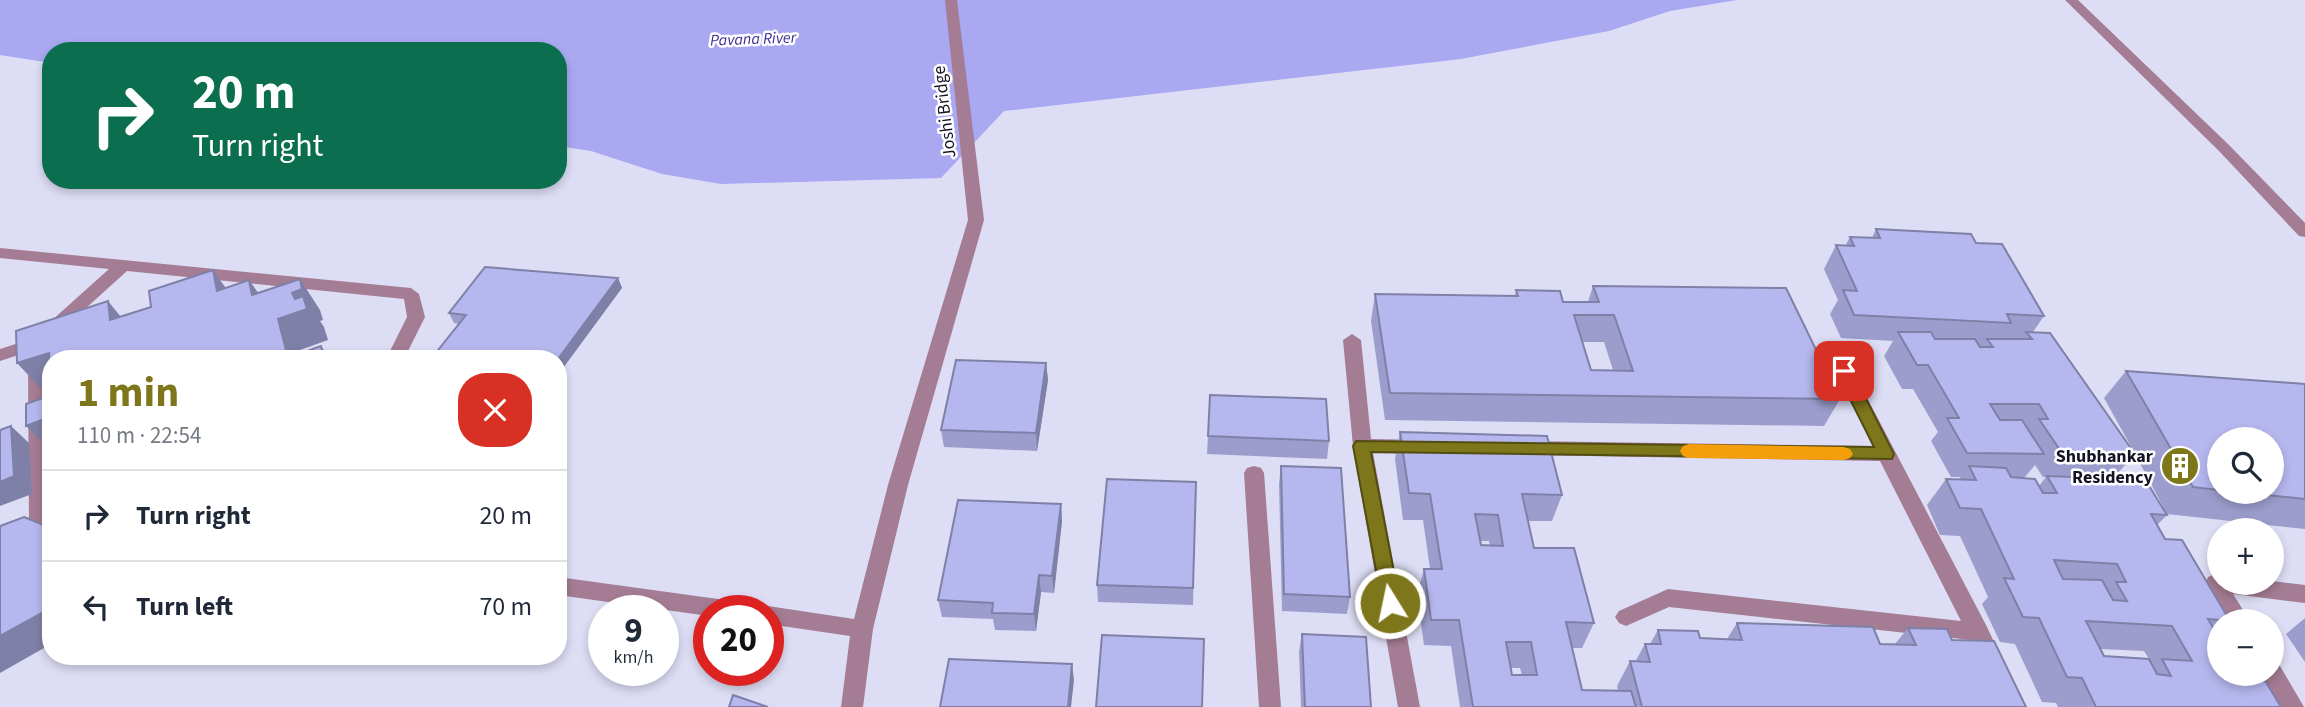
<!DOCTYPE html>
<html lang="en">
<head>
<meta charset="utf-8">
<style>
	:root { --surface:#fff; --page:#f2f2f3; --text:#1f2937; --muted:#747a83; --line:#e0e1e3; --accent:#7e761a }
	body { margin:0; font-family:"Source Sans 3",sans-serif; background:var(--page); color:var(--text); height:100vh; display:flex; flex-direction:column; font-size:26px; white-space:nowrap }
	* { box-sizing:border-box; margin:0 }
	p { font-size:23px; color:var(--muted) }
	.icon { flex:none; width:38px; height:38px; fill:none; stroke:currentColor; stroke-width:2; stroke-linecap:round; stroke-linejoin:round }
	.map { position:relative; flex:1; overflow:hidden }
	.sheet { position:absolute; left:42px; top:350px; width:525px; height:315px; display:flex; flex-direction:column; background:var(--surface); border-radius:28px; box-shadow:0 4px 10px #0003 }
	.sheet>* { flex:none }
	.banner { position:absolute; left:42px; top:42px; width:525px; height:147px; border-radius:28px; box-shadow:0 4px 10px #0003; background:#0b6e4f; color:#fff; overflow:hidden }
	.fabs { position:absolute; left:2207px; top:427px; display:grid; gap:14px }
	.fabs a { display:grid; place-items:center; width:77px; height:77px; border-radius:50%; background:var(--surface); box-shadow:0 4px 10px #0003; font-size:35px }
	.speed { position:absolute; left:588px; top:595px; display:flex; gap:14px; font-size:35px; font-weight:700; text-align:center }
	.speed>* { display:grid; place-content:center; width:91px; height:91px; border-radius:50%; background:var(--surface); box-shadow:0 4px 10px #0003; line-height:1 }
	.speed small { font-size:18px; font-weight:400 }
	.speed .limit { border:10px solid #d22; background:#fff; color:#111 }
	.pin { position:absolute; display:grid; place-items:center; width:60px; height:60px; color:#fff; margin:-30px; border-radius:14px; box-shadow:0 4px 10px #0006 }
	.me { position:absolute; width:77px; margin:-38px; rotate:350deg; stroke-linejoin:round; filter:drop-shadow(0 0 5px #0008) }
	.turn { display:flex; align-items:center; gap:24px; height:147px; padding:0 35px; font-size:32px }
	.turn .icon { width:91px; height:91px; stroke-width:2.5 }
	.turn b { display:block; font-size:49px; line-height:60px }
	.round { display:grid; place-items:center; flex:none; width:74px; height:74px; border-radius:28px; background:var(--page) }
	.headline { display:flex; align-items:center; justify-content:space-between; height:119px; padding:0 35px }
	h1 { font-size:42px; font-weight:700; line-height:52px; color:var(--accent) }
	ul { padding:0; list-style:none }
	li { display:flex; align-items:center; gap:21px; height:91px; padding:0 35px; border-top:2px solid var(--line) }
	li div { flex:1 }
	li b { display:block; font-size:26px }
	li em { font-style:normal }
	.map>svg:first-child { display:block }
	.water { fill:#a9a8f1 }
	.lines { fill:none; stroke-linecap:round; stroke-linejoin:round }
	.service { fill:#a47c93; fill-rule:evenodd }
	.minor { fill:#a47c93; fill-rule:evenodd }
	.wall { fill:#9d9dcd; fill-rule:evenodd }
	.shaded-wall { fill:#7f80a7 }
	.building { fill:#b6b7ee; stroke:#7f80a7; stroke-width:2; fill-rule:evenodd }
	.route { fill:#7e761a; stroke:#524d11; stroke-width:2 }
	.slow { fill:#f59e0b }
	.labels { text-anchor:middle; stroke-width:5; stroke-linejoin:round; paint-order:stroke }
	.far-water-label { font-size:16px; font-style:italic; fill:#3f2e94; stroke:#fff }
	.street-label { font-size:18px; fill:#131326; stroke:#fff }
	.poi-label { font-size:18px; font-weight:bold; fill:#131326; stroke:#fff; text-anchor:end }
</style>
</head>
<body>
<div class="map">
<svg width="2305" height="707" viewBox="0 0 2305 707">
	<rect width="100%" height="100%" fill="#dddef5"/>
	<path class="water" d="M 0,0 L 1737,0 L 1670,11 L 1609,31 L 1461,59 L 1004,111 L 941,178 L 721,184 L 662,174 L 591,151 L 558,146 L 558,51 L 51,51 L 51,63 L 0,55 Z"/>
	<g class="lines">
		<path class="service" d="M 1352,334 L 1361,340 L 1371,439 L 1421,440 L 1428,442 L 1430,447 L 1428,452 L 1421,454 L 1373,453 L 1420,707 L 1398,707 L 1353,446 L 1343,340 Z
			M 1844,365 L 1850,366 L 1853,371 L 1986,625 L 2003,661 L 2000,668 L 1992,671 L 1984,668 L 1971,640 L 1669,607 L 1626,626 L 1619,623 L 1615,617 L 1619,611 L 1668,589 L 1961,621 L 1880,461 L 1526,455 L 1519,453 L 1517,448 L 1519,443 L 1526,441 L 1873,446 L 1835,371 L 1838,366 Z"/>
		<path class="minor" d="M 945,0 L 957,0 L 984,220 L 908,485 L 873,629 L 863,707 L 841,707 L 850,636 L 768,624 L 768,611 L 760,611 L 768,606 L 854,619 L 888,485 L 968,220 Z
			M 2065,0 L 2078,0 L 2229,145 L 2305,223 L 2305,237 L 2299,236 L 2219,151 Z
			M 0,248 L 411,288 L 419,294 L 425,317 L 404,359 L 386,359 L 407,317 L 404,299 L 127,271 L 43,347 L 0,361 L 0,349 L 31,339 L 109,269 L 0,258 Z
			M 37,355 L 43,356 L 46,361 L 49,530 L 46,536 L 39,538 L 32,536 L 29,530 L 28,361 L 31,356 Z
			M 1254,466 L 1261,468 L 1264,473 L 1281,707 L 1259,707 L 1244,473 L 1247,468 Z
			M 2215,574 L 2219,575 L 2219,583 L 2272,581 L 2305,585 L 2305,603 L 2233,594 L 2250,621 L 2228,621 L 2205,583 L 2208,577 Z
			M 558,577 L 740,602 L 747,605 L 750,611 L 709,611 L 709,616 L 558,595 Z
			M 2272,663 L 2280,666 L 2304,707 L 2281,707 L 2261,674 L 2272,674 Z"/>
	</g>
	<path class="wall" d="M 1876,229 L 1976,243 L 2044,316 L 2033,332 L 2134,452 L 2104,398 L 2126,371 L 2305,384 L 2305,529 L 2167,514 L 2135,454 L 2117,474 L 2167,515 L 2157,525 L 2165,539 L 2229,621 L 2219,621 L 2219,630 L 2216,633 L 2219,674 L 2281,707 L 2058,707 L 2056,703 L 2042,702 L 2015,644 L 2000,642 L 1982,604 L 1988,597 L 1960,536 L 1940,535 L 1927,505 L 1946,479 L 1959,479 L 1961,477 L 1951,477 L 1931,441 L 1938,432 L 1913,389 L 1902,389 L 1884,356 L 1893,341 L 1841,338 L 1830,314 L 1838,300 L 1824,269 L 1836,245 L 1845,246 L 1850,237 L 1872,238 ZM 2219,439 L 2272,492 L 2219,492 ZM 2035,465 L 2043,477 L 2046,477 L 2039,486 L 2011,477 L 2025,477 ZM 2100,649 L 2144,651 L 2149,659 L 2104,656 Z
		M 618,278 L 622,288 L 459,324 L 454,323 L 449,313 Z
		M 1593,286 L 1840,399 L 1824,426 L 1385,420 L 1371,321 L 1375,294 L 1515,296 L 1516,290 L 1563,302 L 1588,302 ZM 1582,342 L 1604,342 L 1613,370 L 1591,370 Z
		M 1046,363 L 1048,380 L 1037,451 L 944,447 L 941,430 Z
		M 1210,395 L 1329,441 L 1327,459 L 1207,454 Z
		M 1400,432 L 1562,495 L 1552,521 L 1528,521 L 1534,548 L 1594,623 L 1582,648 L 1572,648 L 1582,690 L 1618,690 L 1617,686 L 1630,661 L 1635,662 L 1645,644 L 1650,644 L 1658,630 L 1700,638 L 1727,639 L 1737,623 L 1880,644 L 1895,644 L 1908,628 L 1952,640 L 2026,707 L 1460,707 L 1451,646 L 1424,645 L 1417,595 L 1424,569 L 1430,569 L 1423,520 L 1403,520 L 1395,459 ZM 1480,541 L 1489,541 L 1490,545 L 1481,545 ZM 1511,668 L 1520,668 L 1522,675 L 1512,675 Z
		M 1281,466 L 1350,597 L 1347,614 L 1282,611 L 1279,484 Z
		M 1196,482 L 1193,605 L 1098,602 L 1097,585 Z
		M 1061,504 L 1062,521 L 1054,593 L 1041,592 L 1036,631 L 995,630 L 993,619 L 942,617 L 938,600 Z
		M 2305,618 L 2305,662 L 2286,634 Z
		M 1302,634 L 1371,707 L 1301,707 L 1299,651 Z"/>
	<path class="shaded-wall" d="M 213,270 L 235,301 L 217,291 Z
		M 618,278 L 622,288 L 558,375 L 558,359 Z
		M 300,279 L 320,310 L 323,320 L 320,321 L 324,327 L 328,340 L 300,350 L 302,359 L 288,359 L 278,319 L 295,299 L 292,293 Z
		M 249,280 L 271,311 L 252,295 Z
		M 108,301 L 133,332 L 110,320 Z
		M 321,346 L 330,359 L 324,359 Z
		M 49,353 L 51,392 L 46,394 L 17,363 Z
		M 1046,363 L 1048,380 L 1037,451 L 1036,433 Z
		M 47,418 L 51,422 L 51,450 L 26,426 Z
		M 11,426 L 29,443 L 32,494 L 0,506 L 0,482 Z
		M 1061,504 L 1062,521 L 1054,593 L 1052,576 Z
		M 1039,575 L 1041,592 L 1036,631 L 1034,614 Z
		M 51,608 L 51,644 L 0,673 L 0,636 Z
		M 1072,664 L 1074,680 L 1071,707 L 1068,707 Z"/>
	<path class="building" d="M 1876,229 L 1971,234 L 1976,243 L 2002,244 L 2044,316 L 2007,314 L 2011,323 L 1854,315 L 1843,290 L 1857,291 L 1836,245 L 1854,246 L 1850,237 L 1880,238 Z
		M 485,267 L 618,278 L 558,359 L 431,359 L 466,315 L 449,313 Z
		M 213,270 L 217,291 L 249,280 L 252,295 L 300,279 L 302,289 L 292,293 L 295,299 L 303,296 L 307,309 L 278,319 L 288,358 L 321,346 L 324,359 L 51,359 L 51,386 L 49,353 L 17,363 L 16,331 L 108,301 L 110,320 L 151,307 L 149,291 Z
		M 1593,286 L 1786,288 L 1840,399 L 1390,393 L 1375,294 L 1518,296 L 1516,290 L 1560,291 L 1563,302 L 1599,302 ZM 1574,315 L 1614,315 L 1633,371 L 1591,370 Z
		M 1898,332 L 1931,332 L 1935,339 L 1975,339 L 1980,347 L 1993,347 L 1987,339 L 2032,339 L 2026,332 L 2050,333 L 2135,454 L 2062,453 L 2039,419 L 2048,419 L 2039,404 L 1990,404 L 2000,420 L 2022,420 L 2044,454 L 1967,453 L 1947,418 L 1959,418 L 1928,365 L 1917,365 Z
		M 956,360 L 1046,363 L 1036,433 L 941,430 Z
		M 2126,371 L 2305,384 L 2305,499 L 2237,492 L 2272,492 L 2272,439 L 2219,439 L 2219,490 L 2193,487 Z
		M 51,395 L 51,436 L 48,437 L 47,418 L 26,426 L 26,404 Z
		M 1210,395 L 1326,399 L 1329,441 L 1208,436 Z
		M 11,426 L 14,476 L 0,482 L 0,430 Z
		M 1400,432 L 1547,436 L 1562,495 L 1522,494 L 1534,548 L 1574,548 L 1594,623 L 1566,622 L 1582,690 L 1631,691 L 1636,707 L 1473,707 L 1459,620 L 1431,620 L 1424,569 L 1442,569 L 1430,494 L 1409,493 ZM 1475,514 L 1498,515 L 1503,546 L 1481,545 ZM 1506,642 L 1531,642 L 1537,675 L 1512,675 Z
		M 1281,466 L 1341,468 L 1350,597 L 1284,594 Z
		M 1969,466 L 2006,468 L 2011,477 L 2035,479 L 2043,493 L 2057,493 L 2047,476 L 2097,478 L 2095,473 L 2143,476 L 2167,515 L 2151,514 L 2165,539 L 2182,540 L 2230,621 L 2208,619 L 2219,638 L 2219,674 L 2261,674 L 2281,707 L 2096,707 L 2082,678 L 2067,677 L 2039,618 L 2023,617 L 2004,578 L 2014,579 L 1981,509 L 1960,508 L 1946,479 L 1976,480 ZM 2054,560 L 2117,564 L 2126,582 L 2116,582 L 2127,601 L 2113,600 L 2102,580 L 2063,579 ZM 2086,621 L 2172,626 L 2192,661 L 2162,659 L 2171,676 L 2157,674 L 2149,659 L 2104,656 Z
		M 1107,479 L 1196,482 L 1193,588 L 1097,585 Z
		M 958,500 L 1061,504 L 1052,576 L 1039,575 L 1034,614 L 992,613 L 993,603 L 938,600 Z
		M 24,517 L 51,528 L 51,608 L 0,636 L 0,526 Z
		M 1737,623 L 1873,627 L 1880,644 L 1916,645 L 1908,628 L 1947,629 L 1952,640 L 1994,641 L 2026,707 L 1642,707 L 1630,661 L 1650,662 L 1645,644 L 1661,644 L 1658,630 L 1698,631 L 1700,638 L 1742,640 Z
		M 1302,634 L 1366,637 L 1371,707 L 1305,707 Z
		M 1102,635 L 1204,639 L 1202,707 L 1096,707 Z
		M 949,659 L 1072,664 L 1068,707 L 940,707 Z
		M 733,695 L 768,707 L 729,707 Z"/>
	<path class="route" d="M 1844,365 L 1852,371 L 1894,454 L 1892,459 L 1371,452 L 1400,603 L 1397,608 L 1390,611 L 1383,608 L 1353,446 L 1356,441 L 1874,447 L 1836,371 Z"/>
	<path class="slow" d="M 1689,444 L 1844,447 L 1850,449 L 1853,454 L 1850,458 L 1844,460 L 1689,458 L 1683,456 L 1680,451 L 1683,446 Z"/>
	<defs>
		<symbol id="building-disc" viewBox="-11 -11 22 22"><circle r="9.5" fill="#7e761a" stroke="#fff"/><path d="M-4-6H4V6H1V3H-1V6H-4ZM-2.5-4.3h1.7v1.8h-1.7ZM.8-4.3h1.7v1.8H.8ZM-2.5-1h1.7V.8h-1.7ZM.8-1h1.7V.8H.8Z" fill="#fff"/></symbol>
	</defs>
	<g fill-rule="evenodd">
		<use href="#building-disc" x="2158" y="444" width="44" height="44"/>
	</g>
	<g class="labels">
		<g class="far-water-label">
			<text transform="translate(753 38) rotate(-2)" y="6">Pavana River</text>
		</g>
		<g class="street-label">
			<text transform="translate(944 112) rotate(-97)" y="6">Joshi Bridge</text>
		</g>
		<g class="poi-label">
			<text x="2153" y="462">Shubhankar<tspan x="2153" dy="21">Residency</tspan></text>
		</g>
	</g>
</svg>
<div class="fabs">
<a><svg class="icon" aria-label="search" viewBox="0 0 24 24"><circle cx="10" cy="10" r="6"/><path d="M15 15l6 6"/></svg></a>
<a>+</a>
<a>−</a>
</div>
<div class="speed"><div>9<small>km/h</small></div><div class="limit">20</div></div>
<div class="pin" style="left:1844px;top:371px;background:#d93025"><svg class="icon" aria-label="arrive" viewBox="0 0 24 24"><path d="M6 21V4h12l-3 4 3 4H6"/></svg></div>
<svg class="me" style="left:1390px;top:603px" viewBox="-20 -20 40 40"><circle r="17" fill="#7e761a" stroke="#fff" stroke-width="3"/><path d="M0-11L8 9 0 5-8 9z" fill="#fff"/></svg>
<div class="banner">
<div class="turn"><svg class="icon" aria-label="right" viewBox="0 0 24 24"><path d="M7 20v-9h11M14 6l5 5-5 5"/></svg><div><b>20 m</b>Turn right</div></div>
</div>
<section class="sheet">
<div class="headline"><div><h1>1 min</h1><p>110 m · 22:54</p></div><a class="round" style="background:#d93025;color:#fff"><svg class="icon" aria-label="close" viewBox="0 0 24 24"><path d="M6 6l12 12M18 6L6 18"/></svg></a></div>
<ul>
<li><svg class="icon" aria-label="right" viewBox="0 0 24 24"><path d="M7 20v-9h11M14 6l5 5-5 5"/></svg><div><b>Turn right</b></div><em>20 m</em></li>
<li><svg class="icon" aria-label="left" viewBox="0 0 24 24"><path d="M17 20v-9H6M10 6l-5 5 5 5"/></svg><div><b>Turn left</b></div><em>70 m</em></li>
</ul>
</section>
</div>
</body>
</html>
